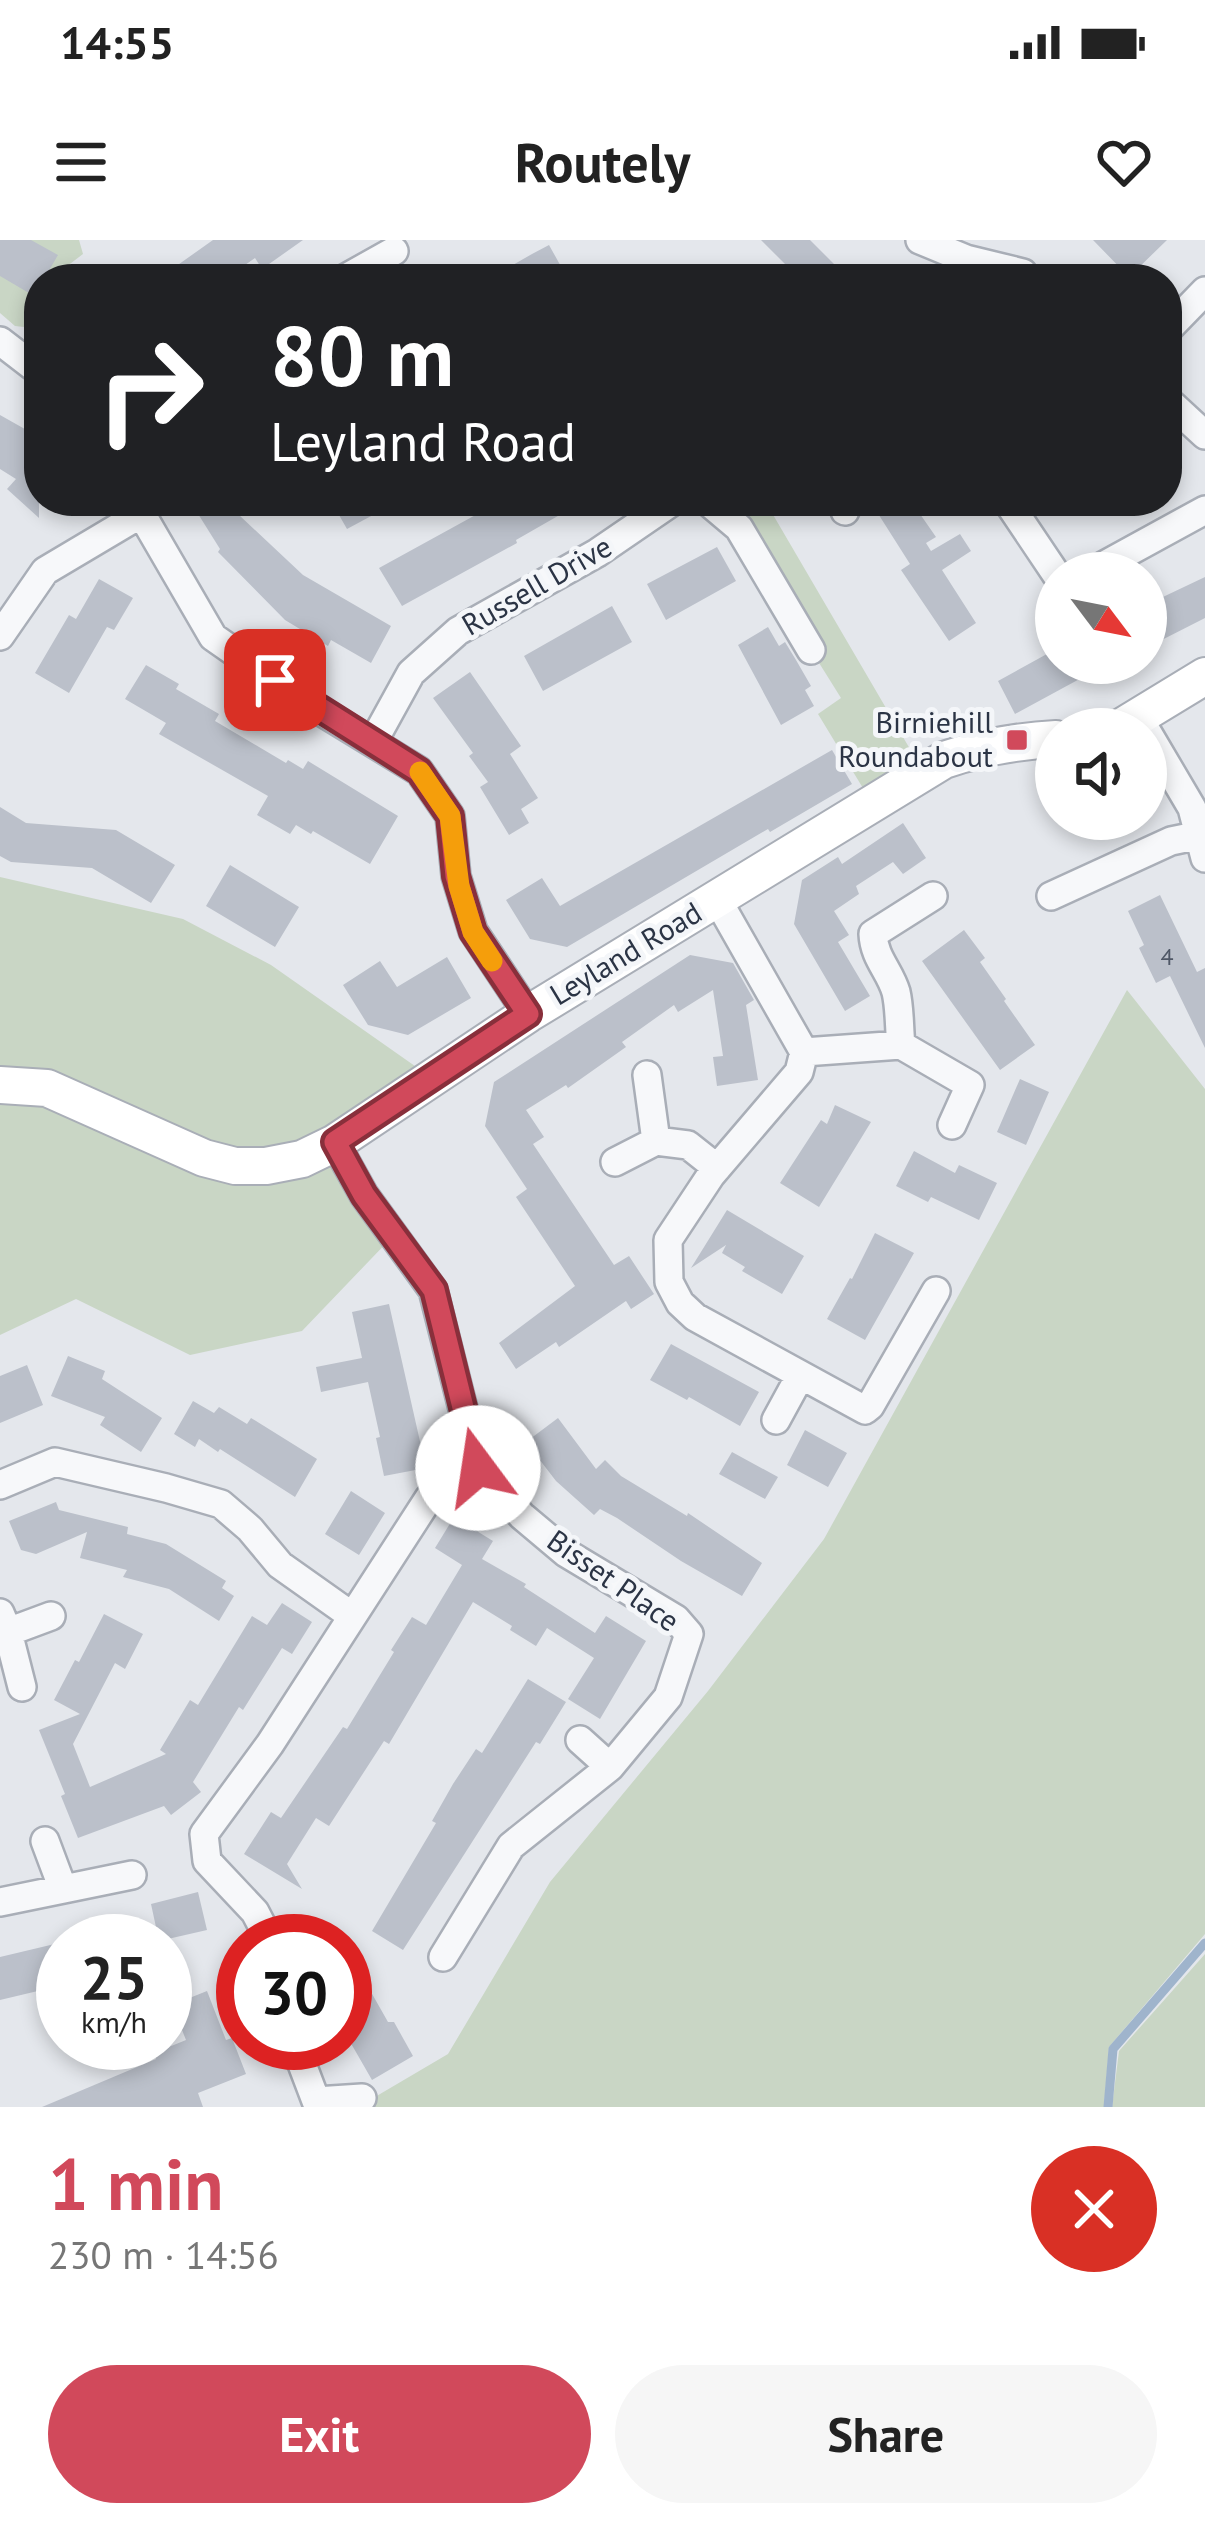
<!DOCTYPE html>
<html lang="en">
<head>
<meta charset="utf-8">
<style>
	:root { --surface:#fff; --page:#f6f6f6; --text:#222; --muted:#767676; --accent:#d1495b }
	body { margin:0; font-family:"PT Sans",sans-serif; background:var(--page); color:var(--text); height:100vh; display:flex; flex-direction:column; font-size:45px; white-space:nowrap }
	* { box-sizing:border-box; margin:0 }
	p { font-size:39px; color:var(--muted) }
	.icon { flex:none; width:66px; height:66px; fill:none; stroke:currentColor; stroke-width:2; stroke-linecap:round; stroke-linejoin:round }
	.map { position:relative; height:1867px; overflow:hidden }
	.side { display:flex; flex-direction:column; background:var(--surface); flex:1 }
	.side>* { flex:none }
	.banner { position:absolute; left:24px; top:24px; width:1158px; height:252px; border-radius:48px; box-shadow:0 6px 18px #0003; background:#202124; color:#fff; overflow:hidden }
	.needle { width:78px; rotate:122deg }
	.controls { position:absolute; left:1035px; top:312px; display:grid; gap:24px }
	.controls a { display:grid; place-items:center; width:132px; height:132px; border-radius:50%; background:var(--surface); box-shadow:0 6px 18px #0003; font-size:60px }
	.speed { position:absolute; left:36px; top:1674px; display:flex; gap:24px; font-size:60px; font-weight:700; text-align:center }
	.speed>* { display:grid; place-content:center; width:156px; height:156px; border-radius:50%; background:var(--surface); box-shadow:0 6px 18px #0003; line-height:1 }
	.speed small { font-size:30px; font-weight:400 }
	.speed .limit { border:18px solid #d22; background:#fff; color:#111 }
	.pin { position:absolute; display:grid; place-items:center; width:102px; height:102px; color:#fff; margin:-51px; border-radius:24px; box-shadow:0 6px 18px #0006 }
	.me { position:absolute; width:132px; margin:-66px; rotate:346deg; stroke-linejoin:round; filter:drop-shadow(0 0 9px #0008) }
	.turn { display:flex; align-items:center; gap:42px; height:252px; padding:0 48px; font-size:54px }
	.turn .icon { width:156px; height:156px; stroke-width:2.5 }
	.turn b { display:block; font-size:84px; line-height:102px }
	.round { display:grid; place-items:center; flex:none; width:126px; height:126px; border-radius:63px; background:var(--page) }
	.headline { display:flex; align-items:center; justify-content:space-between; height:204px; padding:0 48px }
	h1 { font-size:72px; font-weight:700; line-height:90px; color:var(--accent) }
	.primary-button { display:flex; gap:24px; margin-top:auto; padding:24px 48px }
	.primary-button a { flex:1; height:138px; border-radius:72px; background:var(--accent); color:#fff; font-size:48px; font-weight:700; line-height:138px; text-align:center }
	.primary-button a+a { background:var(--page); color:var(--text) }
	.status { display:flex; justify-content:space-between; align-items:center; height:84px; padding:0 60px; background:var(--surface); direction:ltr }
	.status svg { height:33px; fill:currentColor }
	header { display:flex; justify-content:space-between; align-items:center; height:156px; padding:0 48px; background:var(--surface); font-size:54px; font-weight:700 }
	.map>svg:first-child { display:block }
	.green { fill:#c9d6c5 }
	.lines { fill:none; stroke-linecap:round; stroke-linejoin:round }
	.stream { stroke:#9fb4cc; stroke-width:9 }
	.building { fill:#bbc0ca }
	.street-casing { stroke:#a9aeb7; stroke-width:32 }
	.secondary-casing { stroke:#a9aeb7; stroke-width:40 }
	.street { stroke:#f7f8fa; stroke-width:27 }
	.secondary { stroke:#fff; stroke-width:36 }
	.route-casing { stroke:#882f3b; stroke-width:30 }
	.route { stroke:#d1495b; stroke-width:21 }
	.slow { stroke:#f59e0b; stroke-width:21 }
	.poi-dot { fill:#d1495b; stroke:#f4f6f9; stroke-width:4.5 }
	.labels { text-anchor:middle; stroke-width:10; stroke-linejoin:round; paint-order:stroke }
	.number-label { font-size:24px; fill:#4f5766 }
	.street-label { font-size:30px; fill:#2b3445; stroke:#f4f6f9 }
	.poi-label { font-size:30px; fill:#2b3445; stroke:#f4f6f9; text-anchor:end }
</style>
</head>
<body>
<div class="status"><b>14:55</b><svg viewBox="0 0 49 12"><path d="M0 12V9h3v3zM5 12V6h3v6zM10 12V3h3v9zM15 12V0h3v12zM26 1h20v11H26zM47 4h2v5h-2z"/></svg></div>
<header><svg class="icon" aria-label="menu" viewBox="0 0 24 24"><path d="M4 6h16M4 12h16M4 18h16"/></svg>Routely<svg class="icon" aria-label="heart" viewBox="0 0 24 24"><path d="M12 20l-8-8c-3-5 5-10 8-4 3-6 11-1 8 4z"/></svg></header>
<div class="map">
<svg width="1205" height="1867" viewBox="0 0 1205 1867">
	<rect width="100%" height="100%" fill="#e4e7ec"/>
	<path class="green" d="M 0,0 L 79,0 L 83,14 L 50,39 L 39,39 L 39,60 L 24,87 L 15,86 L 0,73 Z
		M 707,261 L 765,261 L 924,533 L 872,563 L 818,474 L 841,458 L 811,410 Z
		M 0,637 L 183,679 L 271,725 L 432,838 L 336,902 L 393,996 L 302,1091 L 190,1115 L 76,1059 L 0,1095 Z
		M 1127,750 L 1205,849 L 1205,1694 L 1109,1807 L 1104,1867 L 358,1867 L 448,1814 L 550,1642 L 708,1451 L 824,1299 Z
		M 1205,1714 L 1205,1867 L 1112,1867 L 1119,1811 Z"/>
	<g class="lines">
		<path class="stream" d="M 1108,1867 L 1113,1809 L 1205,1703"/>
	</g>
	<path class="building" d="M 0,0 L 31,0 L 58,15 L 44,39 L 39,39 L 39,48 L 34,56 L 0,36 Z
		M 213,0 L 303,0 L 262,29 L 255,18 L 225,39 L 158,39 Z
		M 761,0 L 810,0 L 849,39 L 800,39 Z
		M 1093,0 L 1167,0 L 1129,37 Z
		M 549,5 L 568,39 L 488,39 L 532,14 Z
		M 0,175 L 39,197 L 39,278 L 7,249 L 16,239 L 0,229 Z
		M 190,261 L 261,261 L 239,275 L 303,335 L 391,386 L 371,423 L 331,400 L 328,406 L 285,380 L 218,312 L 220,309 Z
		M 331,261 L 399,261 L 347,289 Z
		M 501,261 L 584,261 L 516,300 L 517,303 L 402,366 L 379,328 Z
		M 870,261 L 911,261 L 936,297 L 926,303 L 931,311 L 960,294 L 971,311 L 942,330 L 976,383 L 949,401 L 901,330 L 910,324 Z
		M 717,307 L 736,341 L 666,380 L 647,344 Z
		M 1205,337 L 1205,378 L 1146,408 L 1146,365 Z
		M 99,339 L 133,358 L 114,390 L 107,387 L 69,453 L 35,433 L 69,375 L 76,379 Z
		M 612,366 L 632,402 L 543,451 L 524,416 Z
		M 768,387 L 779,406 L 785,402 L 796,420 L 811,446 L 805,450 L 814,466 L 781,485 L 738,405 Z
		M 1056,409 L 1056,423 L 1109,423 L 1015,474 L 998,441 Z
		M 146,425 L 179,444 L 176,449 L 219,474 L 215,481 L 286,523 L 288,520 L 303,529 L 308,521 L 398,576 L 370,624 L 313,591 L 311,594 L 296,585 L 290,594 L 257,575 L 268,556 L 159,494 L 166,483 L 125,459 Z
		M 470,432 L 521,506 L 510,514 L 538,558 L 521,569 L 529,583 L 509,595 L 480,547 L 488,542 L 469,516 L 473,513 L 433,458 Z
		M 832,510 L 852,544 L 770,592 L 768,589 L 567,707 L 530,699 L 506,660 L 542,638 L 560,666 Z
		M 0,567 L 26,583 L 116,590 L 175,625 L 151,663 L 92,628 L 11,622 L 0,616 Z
		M 903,583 L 926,618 L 903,634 L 893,622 L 856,646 L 859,654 L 834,671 L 849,695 L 838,702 L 870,756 L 845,771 L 794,684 L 802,640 L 838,617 L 842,624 Z
		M 230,625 L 299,667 L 275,707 L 206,666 Z
		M 1160,655 L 1197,732 L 1205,728 L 1205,808 L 1170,736 L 1156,743 L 1139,708 L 1144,705 L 1128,671 Z
		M 964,690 L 985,718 L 980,722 L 1006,759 L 1004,761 L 1035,805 L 1000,830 L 922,721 Z
		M 690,715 L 733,723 L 754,760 L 746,765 L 758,840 L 717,846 L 713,817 L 723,816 L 713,750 L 678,772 L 674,765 L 622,802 L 626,807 L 568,848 L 566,845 L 526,870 L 544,897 L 533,904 L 614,1025 L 629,1016 L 654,1054 L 631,1069 L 626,1061 L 559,1107 L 556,1102 L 516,1129 L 499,1103 L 575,1046 L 516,957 L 527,949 L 485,886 L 494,842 Z
		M 447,717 L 471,758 L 408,795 L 368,785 L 343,745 L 380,721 L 397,747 Z
		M 1020,839 L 1049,852 L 1026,905 L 997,892 Z
		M 835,865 L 871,882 L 819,967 L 780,943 L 821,880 L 827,884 Z
		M 914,911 L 955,933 L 959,925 L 997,943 L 979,980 L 931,957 L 928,962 L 896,946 Z
		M 727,970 L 804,1016 L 782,1054 L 742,1031 L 745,1027 L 722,1013 L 726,1005 L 691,1028 Z
		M 875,993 L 914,1013 L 865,1100 L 827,1079 L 850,1038 L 852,1039 Z
		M 389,1064 L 426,1228 L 384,1236 L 376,1198 L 380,1197 L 368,1142 L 321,1152 L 316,1127 L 362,1118 L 352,1072 Z
		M 671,1104 L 759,1152 L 740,1186 L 689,1157 L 687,1160 L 650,1140 Z
		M 68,1116 L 105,1131 L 102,1139 L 162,1178 L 141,1212 L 100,1185 L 105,1177 L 51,1156 Z
		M 27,1125 L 43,1165 L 0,1183 L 0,1136 Z
		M 193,1161 L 214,1173 L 219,1167 L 247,1184 L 251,1178 L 317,1219 L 295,1257 L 220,1209 L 218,1212 L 199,1199 L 195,1207 L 174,1194 Z
		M 558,1178 L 596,1229 L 605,1220 L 621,1236 L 687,1276 L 688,1273 L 762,1323 L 742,1356 L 681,1321 L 617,1278 L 600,1269 L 594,1275 L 556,1241 L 526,1202 Z
		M 805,1190 L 847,1213 L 828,1247 L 787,1225 Z
		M 732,1212 L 778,1237 L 765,1259 L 719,1234 Z
		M 351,1251 L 385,1273 L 359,1315 L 325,1294 Z
		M 56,1262 L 59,1270 L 128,1287 L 127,1294 L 166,1304 L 226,1341 L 222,1348 L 234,1356 L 219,1381 L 169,1349 L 123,1337 L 127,1330 L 80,1318 L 87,1292 L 36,1314 L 21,1310 L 9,1281 Z
		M 454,1277 L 493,1301 L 482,1319 L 526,1344 L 524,1347 L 595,1393 L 606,1376 L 646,1401 L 600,1479 L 568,1459 L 594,1418 L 547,1388 L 536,1406 L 510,1390 L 512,1386 L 473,1362 L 389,1504 L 384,1501 L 329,1586 L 316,1578 L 287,1624 L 302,1649 L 244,1614 L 271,1572 L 281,1578 L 343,1487 L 347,1489 L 394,1412 L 391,1410 L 412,1377 L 426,1385 L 462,1325 L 435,1308 Z
		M 282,1363 L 312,1382 L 292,1414 L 282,1408 L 243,1470 L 239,1467 L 193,1542 L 201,1552 L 171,1575 L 164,1566 L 78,1598 L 61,1556 L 65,1554 L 39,1490 L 80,1474 L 54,1460 L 75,1420 L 79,1422 L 104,1374 L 143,1394 L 125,1429 L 115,1423 L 73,1504 L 90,1547 L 166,1514 L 160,1510 L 190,1460 L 198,1465 L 252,1376 L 267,1385 Z
		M 528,1439 L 566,1462 L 540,1504 L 536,1502 L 403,1710 L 372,1691 L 436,1583 L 432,1581 L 453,1544 L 476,1509 L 482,1513 Z
		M 198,1652 L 207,1690 L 159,1701 L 151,1664 Z
		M 63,1702 L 63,1745 L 0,1760 L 0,1717 Z
		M 367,1745 L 388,1782 L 394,1782 L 413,1816 L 372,1840 L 345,1793 L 345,1758 Z
		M 207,1751 L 226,1800 L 232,1798 L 246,1834 L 198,1853 L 203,1867 L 42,1867 L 156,1819 L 154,1813 L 186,1800 L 172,1765 Z"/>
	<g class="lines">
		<defs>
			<path id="street" d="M 920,0 L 966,19 L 1023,33
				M 344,39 L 394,11
				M 1167,90 L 1205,51
				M 0,101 L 39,131
				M 1167,160 L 1205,195
				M 134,261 L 213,397 L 306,462 L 419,531 L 450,576 L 456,636 L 473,691 L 528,774
				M 707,261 L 739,288 L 811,410
				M 843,261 L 845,271
				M 1007,261 L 1056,334
				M 1090,333 L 1205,270
				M 0,396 L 45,331 L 141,274
				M 1146,490 L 1192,568 L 1205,618
				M 373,502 L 411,433 L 458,391 L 597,313 L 673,261
				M 1051,656 L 1171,601 L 1205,594
				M 717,659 L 804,812 L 799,832 L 711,935 L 668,1000 L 669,1042 L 680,1063 L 695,1077 L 865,1170 L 870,1166 L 936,1051
				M 901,805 L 970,845 L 952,885
				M 804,812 L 901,805 C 899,788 900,769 896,752 C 890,731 874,718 873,694 L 933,656
				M 647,835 L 656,901 L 688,905 L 717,928
				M 335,903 L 364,955 L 433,1050 L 478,1228 L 522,1276 L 566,1313 L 676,1379 L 689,1394 L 668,1457 L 610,1527 L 511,1606 L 443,1717
				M 615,922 L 656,901
				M 776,1180 L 800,1136
				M 0,1245 L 55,1222 L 166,1248 L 221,1264 L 250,1289 L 280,1325 L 352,1376
				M 0,1373 L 8,1392 L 22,1447
				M 8,1392 L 51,1376
				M 580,1500 L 610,1527
				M 45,1601 L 63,1649
				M 0,1662 L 132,1635
				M 270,1701 L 255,1672 L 207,1621 L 204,1594 L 270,1504 L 429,1258 L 478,1228
				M 294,1803 L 316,1861 L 362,1858"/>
			<path id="secondary" d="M 1118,489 L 1205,436
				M 0,845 L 47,848 L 204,918 L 235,926 L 266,926 L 302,919 L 335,903 L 528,774 L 944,520 C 982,507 1016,501 1056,499"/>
		</defs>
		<use href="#street" class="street-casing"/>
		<use href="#secondary" class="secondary-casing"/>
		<use href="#street" class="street"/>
		<use href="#secondary" class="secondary"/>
	</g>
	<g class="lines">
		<defs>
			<path id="route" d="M 275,440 L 419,531 L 450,576 L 456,636 L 473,692 L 528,774 L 335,902 L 364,955 L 434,1050 L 478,1228"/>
		</defs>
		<use href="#route" class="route-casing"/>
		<use href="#route" class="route"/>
		<path class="slow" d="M 420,532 L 450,576 L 459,646 L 473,692 L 492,721"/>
	</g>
	<rect class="poi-dot" x="1005" y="488" width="24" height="24" rx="6"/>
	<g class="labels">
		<g class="number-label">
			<text x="1167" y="725">4</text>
		</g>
		<g class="street-label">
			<text transform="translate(537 346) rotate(-30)" y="10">Russell Drive</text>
			<text transform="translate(626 714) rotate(-31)" y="10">Leyland Road</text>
			<text transform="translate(613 1341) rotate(35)" y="10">Bisset Place</text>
		</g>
		<g class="poi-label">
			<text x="993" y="493">Birniehill<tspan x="993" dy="34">Roundabout</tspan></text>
		</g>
	</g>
</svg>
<div class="controls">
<a><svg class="needle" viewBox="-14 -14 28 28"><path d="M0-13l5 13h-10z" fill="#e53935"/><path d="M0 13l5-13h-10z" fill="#767676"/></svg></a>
<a><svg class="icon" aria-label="sound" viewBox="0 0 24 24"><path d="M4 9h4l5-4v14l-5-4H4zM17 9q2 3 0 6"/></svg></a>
</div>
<div class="speed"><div>25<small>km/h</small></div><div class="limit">30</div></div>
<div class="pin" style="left:275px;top:440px;background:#d93025"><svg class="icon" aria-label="arrive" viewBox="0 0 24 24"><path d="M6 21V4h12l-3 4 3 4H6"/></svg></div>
<svg class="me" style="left:478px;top:1228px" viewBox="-20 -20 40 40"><circle r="19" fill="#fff"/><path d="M0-13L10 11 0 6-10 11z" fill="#d1495b"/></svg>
<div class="banner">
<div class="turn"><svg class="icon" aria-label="right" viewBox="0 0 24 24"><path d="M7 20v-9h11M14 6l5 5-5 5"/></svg><div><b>80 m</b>Leyland Road</div></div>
</div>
</div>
<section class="side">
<div class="headline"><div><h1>1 min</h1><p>230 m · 14:56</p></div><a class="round" style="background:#d93025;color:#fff"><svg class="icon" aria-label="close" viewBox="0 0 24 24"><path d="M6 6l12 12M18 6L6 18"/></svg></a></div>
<div class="primary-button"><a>Exit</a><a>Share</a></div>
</section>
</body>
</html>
